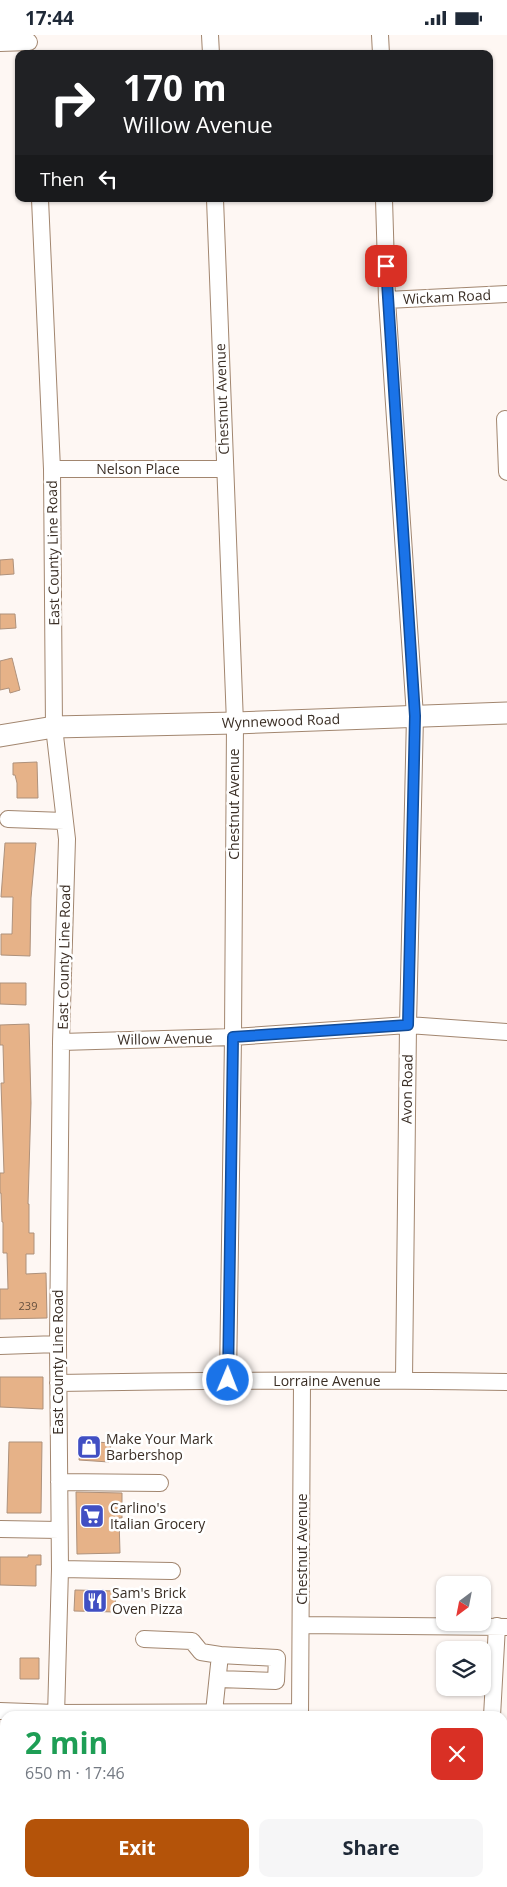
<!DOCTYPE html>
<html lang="en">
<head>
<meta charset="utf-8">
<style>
	:root { --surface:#fff; --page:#f6f6f7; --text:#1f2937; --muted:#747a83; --accent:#b45309 }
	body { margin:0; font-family:"Open Sans",sans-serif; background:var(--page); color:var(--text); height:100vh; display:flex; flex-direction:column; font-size:19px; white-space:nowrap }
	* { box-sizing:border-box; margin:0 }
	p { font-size:16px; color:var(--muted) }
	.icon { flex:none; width:28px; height:28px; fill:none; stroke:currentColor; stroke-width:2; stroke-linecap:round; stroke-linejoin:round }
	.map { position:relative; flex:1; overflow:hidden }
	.sheet { position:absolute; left:0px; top:1676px; width:508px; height:176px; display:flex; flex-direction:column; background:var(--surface); border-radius:15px 15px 0 0; box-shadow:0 1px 4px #0004 }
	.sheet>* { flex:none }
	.banner { position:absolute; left:15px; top:15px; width:478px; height:152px; border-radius:10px; box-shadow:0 1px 4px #0004; background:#202124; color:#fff; overflow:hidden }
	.needle { width:32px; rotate:212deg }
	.tools { position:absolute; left:436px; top:1541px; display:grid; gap:10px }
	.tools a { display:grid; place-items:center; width:55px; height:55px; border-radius:10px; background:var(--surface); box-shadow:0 1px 4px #0004; font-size:25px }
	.pin { position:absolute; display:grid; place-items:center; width:42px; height:42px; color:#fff; margin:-21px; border-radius:10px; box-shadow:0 2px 8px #0006 }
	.me { position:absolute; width:55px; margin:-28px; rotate:1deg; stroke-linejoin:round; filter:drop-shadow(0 0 4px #0008) }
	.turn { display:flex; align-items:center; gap:18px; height:105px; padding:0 25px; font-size:22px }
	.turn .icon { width:65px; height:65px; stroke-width:2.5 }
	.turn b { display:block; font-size:35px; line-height:42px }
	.then { display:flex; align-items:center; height:48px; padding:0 25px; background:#0003; gap:10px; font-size:19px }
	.round { display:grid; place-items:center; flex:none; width:52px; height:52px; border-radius:10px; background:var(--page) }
	.headline { display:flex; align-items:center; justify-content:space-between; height:85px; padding:0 25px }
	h1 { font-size:30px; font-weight:700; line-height:38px; color:#1e9e55 }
	.action { display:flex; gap:10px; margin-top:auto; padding:10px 25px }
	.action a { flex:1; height:58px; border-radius:10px; background:var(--accent); color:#fff; font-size:20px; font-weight:700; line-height:58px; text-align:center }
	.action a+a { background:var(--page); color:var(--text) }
	.status { display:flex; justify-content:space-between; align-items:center; height:35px; padding:0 25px; background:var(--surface); direction:ltr }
	.status svg { height:14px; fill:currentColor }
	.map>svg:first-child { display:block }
	.building { fill:#e6b288; stroke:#ae917b }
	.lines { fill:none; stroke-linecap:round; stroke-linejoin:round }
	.minor-casing { stroke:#a2866f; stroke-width:18 }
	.major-casing { stroke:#a2866f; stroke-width:23 }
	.minor { stroke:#fff; stroke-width:16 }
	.major { stroke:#fff; stroke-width:21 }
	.route-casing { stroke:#114b97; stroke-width:12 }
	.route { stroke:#1a73e8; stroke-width:9 }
	.labels { text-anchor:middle; stroke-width:5; stroke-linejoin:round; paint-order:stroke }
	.number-label { font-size:11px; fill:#654f3e }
	.street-label { font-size:14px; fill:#3a2e25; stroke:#fff }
	.poi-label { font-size:14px; fill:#3a2e25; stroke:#fff; text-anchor:start }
</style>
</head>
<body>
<div class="status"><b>17:44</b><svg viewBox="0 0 49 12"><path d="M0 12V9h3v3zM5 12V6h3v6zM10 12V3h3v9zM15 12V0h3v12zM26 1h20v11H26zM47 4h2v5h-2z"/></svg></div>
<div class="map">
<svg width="507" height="1852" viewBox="0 0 507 1852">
	<rect width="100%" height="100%" fill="#fef7f3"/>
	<path class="building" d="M 13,524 L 14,539 L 0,540 L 0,525 Z
		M 0,579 L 15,579 L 16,593 L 0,594 Z
		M 12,623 L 20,655 L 10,658 L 9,653 L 0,655 L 0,626 Z
		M 37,727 L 38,763 L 17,763 L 17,748 L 15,740 L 13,740 L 13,728 Z
		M 5,808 L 36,808 L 31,863 L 30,921 L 1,920 L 1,899 L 12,899 L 13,862 L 1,862 Z
		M 0,948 L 26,948 L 26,970 L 0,969 Z
		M 29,989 L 31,1068 L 28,1169 L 29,1169 L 29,1198 L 34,1198 L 34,1219 L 26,1219 L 26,1239 L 46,1238 L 47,1283 L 0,1284 L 0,1254 L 8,1254 L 7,1218 L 3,1218 L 3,1187 L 2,1187 L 1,1158 L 0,1158 L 0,1138 L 4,1138 L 1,1048 L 4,1048 L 3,1010 L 0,1010 L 0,990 Z
		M 0,1342 L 43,1342 L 43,1374 L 0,1372 Z
		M 81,1406 L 111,1408 L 109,1427 L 79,1425 Z
		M 9,1407 L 42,1407 L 41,1478 L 7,1478 Z
		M 76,1457 L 122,1458 L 122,1483 L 119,1483 L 120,1518 L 77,1519 Z
		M 28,1520 L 41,1520 L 41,1530 L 36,1530 L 36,1551 L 0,1550 L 0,1522 L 28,1522 Z
		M 75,1555 L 116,1556 L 115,1577 L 74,1576 Z
		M 20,1623 L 39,1623 L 39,1644 L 20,1644 Z"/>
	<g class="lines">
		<defs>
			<path id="minor" d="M 210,0 L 211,19
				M 380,0 L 381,19
				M 0,8 L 29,7
				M 40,164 L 52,434 L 54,692 L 67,804 L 61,1007 L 58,1309 L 60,1534 L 56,1681
				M 215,164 L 235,688 L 233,1002 L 228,1345
				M 384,164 L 387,265 L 415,681 L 408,990 L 404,1345
				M 387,265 L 507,259
				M 505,384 L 507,437
				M 52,434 L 225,434
				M 8,784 L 64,786
				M 61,1007 L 233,1002 L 408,990 L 507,997
				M 0,1311 L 58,1309
				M 58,1348 C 207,1345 357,1345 507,1347
				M 59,1447 L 160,1448
				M 0,1494 L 59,1495
				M 60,1534 L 172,1536
				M 301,1590 L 507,1592
				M 144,1604 L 192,1606 L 201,1617 L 220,1620 L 214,1677
				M 218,1644 L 276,1646 L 277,1623 L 220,1620
				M 0,1676 L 56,1678 L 300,1677
				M 300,1681 L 302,1347
				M 492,1681 L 497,1591
				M 502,1771 L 507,1768
				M 0,1793 L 5,1793
				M 0,1816 L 5,1816
				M 58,1848 L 58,1852
				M 487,1848 L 487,1852
				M 297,1852 L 297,1848"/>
			<path id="major" d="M 0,701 L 54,692 L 235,688 L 507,678"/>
		</defs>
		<use href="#minor" class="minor-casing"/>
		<use href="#major" class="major-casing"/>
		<use href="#minor" class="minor"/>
		<use href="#major" class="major"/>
	</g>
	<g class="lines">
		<defs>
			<path id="route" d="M 228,1345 L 233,1002 L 408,990 L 415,681 L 386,231"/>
		</defs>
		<use href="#route" class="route-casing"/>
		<use href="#route" class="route"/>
	</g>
	<defs>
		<symbol id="shop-square" viewBox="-11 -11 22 22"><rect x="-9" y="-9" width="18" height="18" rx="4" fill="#414fc3" stroke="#fff"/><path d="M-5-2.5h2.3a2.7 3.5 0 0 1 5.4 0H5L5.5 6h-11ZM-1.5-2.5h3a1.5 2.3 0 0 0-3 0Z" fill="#fff"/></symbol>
		<symbol id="supermarket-square" viewBox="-11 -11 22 22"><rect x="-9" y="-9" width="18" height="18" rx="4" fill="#414fc3" stroke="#fff"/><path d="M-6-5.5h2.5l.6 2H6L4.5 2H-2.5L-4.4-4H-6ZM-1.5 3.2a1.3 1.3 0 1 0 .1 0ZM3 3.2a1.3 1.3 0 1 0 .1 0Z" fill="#fff"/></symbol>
		<symbol id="restaurant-square" viewBox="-11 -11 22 22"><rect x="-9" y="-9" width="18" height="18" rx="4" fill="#414fc3" stroke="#fff"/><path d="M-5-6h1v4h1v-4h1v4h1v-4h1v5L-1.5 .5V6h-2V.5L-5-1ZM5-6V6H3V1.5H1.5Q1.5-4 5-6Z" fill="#fff"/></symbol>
	</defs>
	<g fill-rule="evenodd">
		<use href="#shop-square" x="75" y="1398" width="28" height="28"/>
		<use href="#supermarket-square" x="78" y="1467" width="28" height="28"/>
		<use href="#restaurant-square" x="81" y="1552" width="28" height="28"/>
	</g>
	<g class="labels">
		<g class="number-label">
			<text x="28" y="1275">239</text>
		</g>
		<g class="street-label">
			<text transform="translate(447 262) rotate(-3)" y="5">Wickam Road</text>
			<text transform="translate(222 364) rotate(-92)" y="5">Chestnut Avenue</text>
			<text x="138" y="439">Nelson Place</text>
			<text transform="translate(53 518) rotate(-91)" y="5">East County Line Road</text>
			<text transform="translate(281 686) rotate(-2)" y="5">Wynnewood Road</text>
			<text transform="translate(234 769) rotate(-90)" y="5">Chestnut Avenue</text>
			<text transform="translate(64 922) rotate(-89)" y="5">East County Line Road</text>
			<text transform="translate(165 1004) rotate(-1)" y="5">Willow Avenue</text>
			<text transform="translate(407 1054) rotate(-89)" y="5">Avon Road</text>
			<text transform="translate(58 1327) rotate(-90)" y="5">East County Line Road</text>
			<text x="327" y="1351">Lorraine Avenue</text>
			<text transform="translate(302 1514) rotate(-90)" y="5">Chestnut Avenue</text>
		</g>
		<g class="poi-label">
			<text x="106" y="1409">Make Your Mark<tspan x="106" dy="16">Barbershop</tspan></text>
			<text x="110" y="1478">Carlino's<tspan x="110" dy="16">Italian Grocery</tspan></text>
			<text x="112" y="1563">Sam's Brick<tspan x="112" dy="16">Oven Pizza</tspan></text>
		</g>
	</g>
</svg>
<div class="tools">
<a><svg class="needle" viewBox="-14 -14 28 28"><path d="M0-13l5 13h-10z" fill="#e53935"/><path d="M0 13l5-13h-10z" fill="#747a83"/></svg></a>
<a><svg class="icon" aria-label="layers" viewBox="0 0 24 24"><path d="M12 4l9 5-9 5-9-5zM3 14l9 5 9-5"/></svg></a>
</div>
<div class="pin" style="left:386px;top:231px;background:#d93025"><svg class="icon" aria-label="arrive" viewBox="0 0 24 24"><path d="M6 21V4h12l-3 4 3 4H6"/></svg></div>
<svg class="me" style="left:228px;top:1345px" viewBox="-20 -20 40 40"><circle r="17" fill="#1a73e8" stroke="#fff" stroke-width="3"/><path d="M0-11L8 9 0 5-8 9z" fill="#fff"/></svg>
<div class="banner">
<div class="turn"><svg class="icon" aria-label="right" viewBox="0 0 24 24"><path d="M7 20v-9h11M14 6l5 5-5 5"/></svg><div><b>170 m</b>Willow Avenue</div></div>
<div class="then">Then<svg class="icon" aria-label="left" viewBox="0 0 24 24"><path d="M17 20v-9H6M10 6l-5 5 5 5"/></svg></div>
</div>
<section class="sheet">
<div class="headline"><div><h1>2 min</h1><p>650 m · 17:46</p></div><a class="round" style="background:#d93025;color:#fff"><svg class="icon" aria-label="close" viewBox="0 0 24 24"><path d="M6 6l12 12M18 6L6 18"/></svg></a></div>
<div class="action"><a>Exit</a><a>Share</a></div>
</section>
</div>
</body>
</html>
